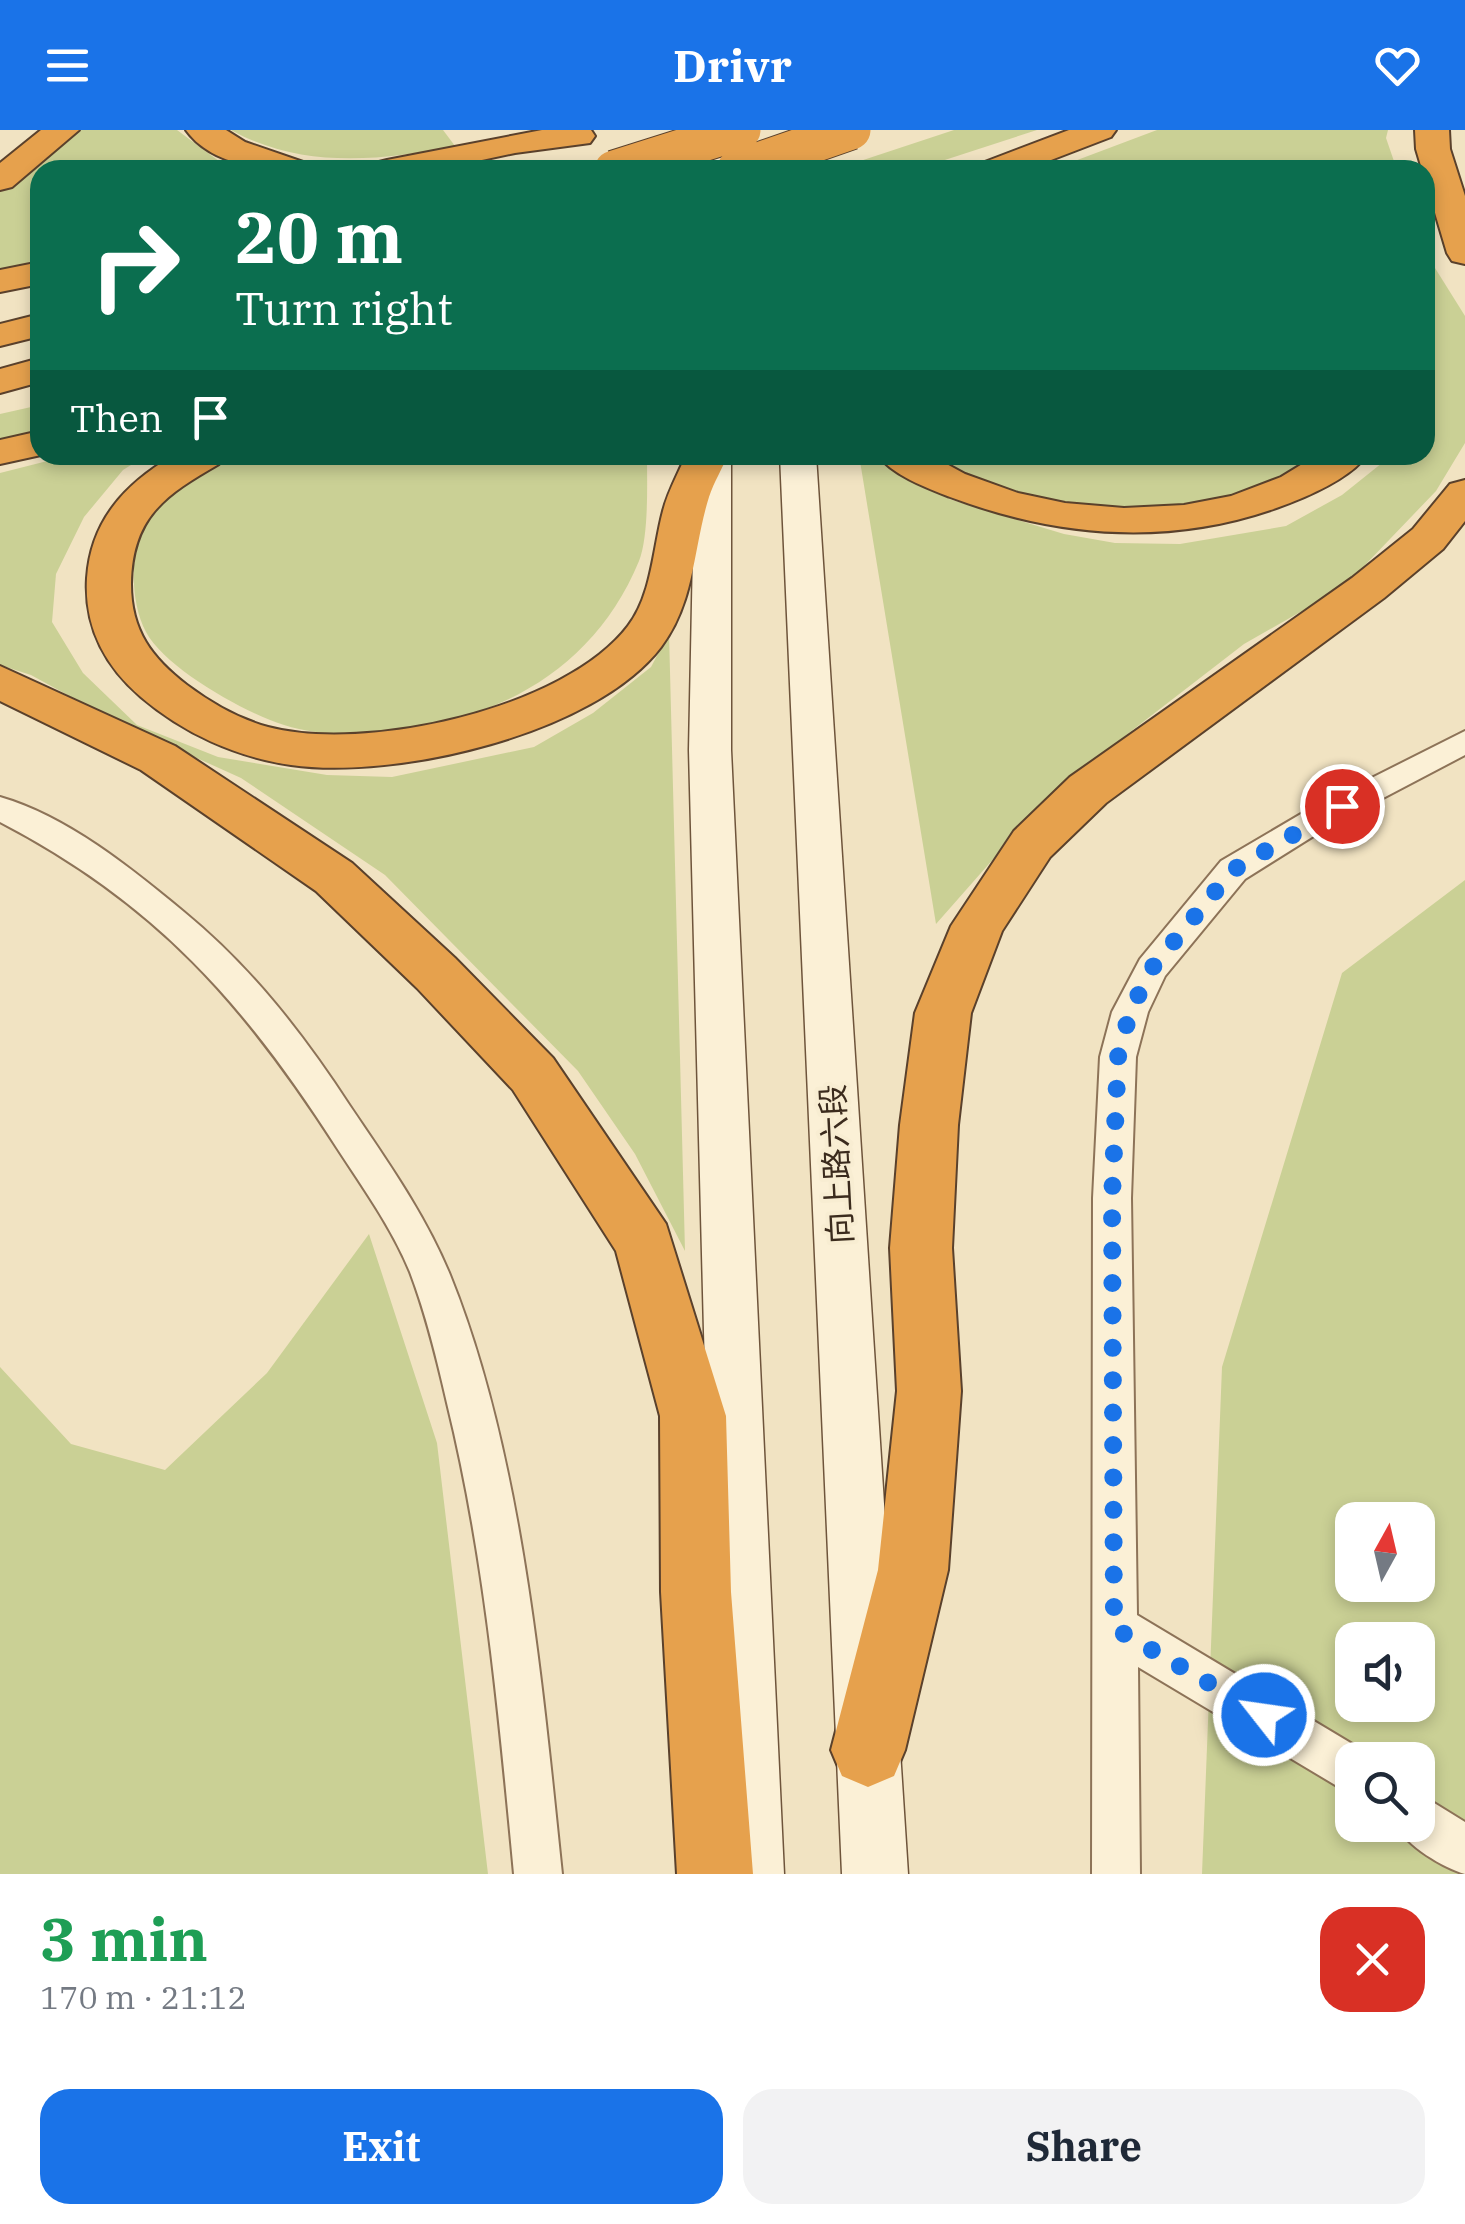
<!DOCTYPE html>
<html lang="en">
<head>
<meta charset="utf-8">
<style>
	:root { --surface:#fff; --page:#f2f2f3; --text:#1f2937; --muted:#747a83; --accent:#1a73e8 }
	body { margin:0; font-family:"IBM Plex Serif","Noto Sans TC",serif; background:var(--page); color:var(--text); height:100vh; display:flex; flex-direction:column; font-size:38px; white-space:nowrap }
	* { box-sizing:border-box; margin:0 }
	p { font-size:32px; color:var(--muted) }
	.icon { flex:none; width:55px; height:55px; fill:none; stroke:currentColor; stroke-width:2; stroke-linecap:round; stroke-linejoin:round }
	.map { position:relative; height:1744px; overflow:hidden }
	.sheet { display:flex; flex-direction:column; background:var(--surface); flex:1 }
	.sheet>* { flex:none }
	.guide { position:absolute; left:30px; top:30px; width:1405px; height:305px; border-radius:30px; box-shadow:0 5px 15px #0003; background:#0b6e4f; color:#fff; overflow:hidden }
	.needle { width:65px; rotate:8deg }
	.fabs { position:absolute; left:1335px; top:1372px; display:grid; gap:20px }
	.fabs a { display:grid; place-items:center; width:100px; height:100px; border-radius:20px; background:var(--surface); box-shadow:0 5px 15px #0003; font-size:50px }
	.pin { position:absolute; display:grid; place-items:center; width:85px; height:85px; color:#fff; margin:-42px; border:5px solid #fff; border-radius:50%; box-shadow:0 2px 10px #0007 }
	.me { position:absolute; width:110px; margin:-55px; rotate:300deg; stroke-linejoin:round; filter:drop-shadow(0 0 8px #0008) }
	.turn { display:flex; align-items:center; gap:35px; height:210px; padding:0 40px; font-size:45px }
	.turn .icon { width:130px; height:130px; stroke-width:2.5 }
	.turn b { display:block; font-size:70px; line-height:85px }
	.then { display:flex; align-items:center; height:95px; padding:0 40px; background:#0003; gap:20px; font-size:38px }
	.round { display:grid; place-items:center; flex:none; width:105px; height:105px; border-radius:30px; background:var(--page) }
	.head { display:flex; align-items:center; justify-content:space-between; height:170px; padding:0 40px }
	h1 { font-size:60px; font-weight:700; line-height:75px; color:#1e9e55 }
	.button { display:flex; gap:20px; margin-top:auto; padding:20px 40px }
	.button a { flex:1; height:115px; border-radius:30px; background:var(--accent); color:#fff; font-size:40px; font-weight:700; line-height:115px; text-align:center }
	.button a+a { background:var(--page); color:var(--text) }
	header { display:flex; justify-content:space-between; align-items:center; height:130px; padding:0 40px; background:var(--accent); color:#fff; font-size:45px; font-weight:700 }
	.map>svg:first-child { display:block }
	.green { fill:#cad095; fill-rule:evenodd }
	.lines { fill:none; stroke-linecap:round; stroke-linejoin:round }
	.minor-casing { stroke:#8d7358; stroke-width:4 }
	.secondary-casing { stroke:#6e543b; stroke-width:3 }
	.motorway-casing { stroke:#5a412c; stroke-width:4 }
	.minor { fill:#fbf0d6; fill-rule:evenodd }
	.secondary { fill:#fbf0d6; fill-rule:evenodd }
	.motorway { fill:#e6a14d; fill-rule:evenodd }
	.motorway-bridge-casing { stroke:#5a412c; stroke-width:41; stroke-linecap:butt }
	.motorway-bridge { stroke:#e6a14d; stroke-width:39 }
	.route { stroke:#1a73e8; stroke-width:18; stroke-dasharray:0 32.4 }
	.labels { text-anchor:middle; stroke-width:8; stroke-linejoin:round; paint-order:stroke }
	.street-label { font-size:32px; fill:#3b2b1d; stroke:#f8edd2 }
</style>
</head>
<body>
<header><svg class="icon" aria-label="menu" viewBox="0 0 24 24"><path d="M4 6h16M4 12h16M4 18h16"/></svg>Drivr<svg class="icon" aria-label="heart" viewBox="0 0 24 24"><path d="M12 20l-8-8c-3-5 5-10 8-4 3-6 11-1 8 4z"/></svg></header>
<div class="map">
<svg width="1465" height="1744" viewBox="0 0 1465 1744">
	<rect width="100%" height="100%" fill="#f1e3c2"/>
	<path class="green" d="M 75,0 L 177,0 L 231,40 L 40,40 L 40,130 L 0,139 L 0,62 Z
		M 231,0 L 443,0 L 455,16 C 380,31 301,39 231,0 Z
		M 954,0 L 1037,0 L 914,40 L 833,40 Z
		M 1157,0 L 1388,0 L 1386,8 L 1397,40 L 1219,40 L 1179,31 L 1111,30 L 1064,35 Z
		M 1425,122 L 1465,186 L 1465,313 L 1436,361 L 1344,457 L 1244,514 L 1108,619 L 1010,704 L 995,727 L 936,794 L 859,325 L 879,325 L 949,369 L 1064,404 L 1115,413 L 1180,414 L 1286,396 L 1342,365 L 1392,325 L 1425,325 L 1425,280 L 1433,261 Z
		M 40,275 L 40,301 L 0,311 L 0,284 Z
		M 71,325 L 147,325 L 123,340 L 84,387 L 56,444 L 52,492 L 83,543 L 137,595 L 218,627 L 327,645 L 392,647 L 534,617 L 593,583 L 651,537 L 669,503 L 685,1121 L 635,1024 L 578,941 L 385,745 L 241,648 L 117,592 L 31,545 L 0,535 L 0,343 Z
		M 236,325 L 647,325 C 647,353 649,406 639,431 C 595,538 499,591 389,601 C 353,605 318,606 284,595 C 245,583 165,538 146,502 C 134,480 131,445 136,420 C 139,407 143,389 153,379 C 174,356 210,339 236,325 Z
		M 923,325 L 1320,325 C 1202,407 1046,386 923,325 Z
		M 1465,750 L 1465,1744 L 1202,1744 L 1222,1237 L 1342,843 ZM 1352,1390 L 1418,1390 L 1418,1455 L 1352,1455 ZM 1352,1510 L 1418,1510 L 1418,1575 L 1352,1575 ZM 1352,1630 L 1418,1630 L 1418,1695 L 1352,1695 Z
		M 369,1104 L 437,1313 L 488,1744 L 0,1744 L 0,1237 L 71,1314 L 165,1340 L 267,1243 Z"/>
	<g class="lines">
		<defs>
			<path id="minor" d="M 1465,601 L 1465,625 L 1328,697 L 1245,749 L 1165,846 L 1148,882 L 1136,927 L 1131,1068 L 1137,1485 L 1369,1624 L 1371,1630 L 1352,1630 L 1352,1665 L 1138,1537 L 1140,1744 L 1092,1744 L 1093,1068 L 1100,927 L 1112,882 L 1140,829 L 1221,731 L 1306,681 Z
				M 0,667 C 67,686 132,739 184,782 C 252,838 303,904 350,976 C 387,1031 425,1084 450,1145 C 522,1323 542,1553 562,1744 L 514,1744 C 499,1586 485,1427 447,1273 C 437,1229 426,1184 410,1142 C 392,1098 363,1058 337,1018 C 244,873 156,773 0,692 Z
				M 1418,1663 L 1465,1692 L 1465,1744 C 1444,1738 1406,1716 1397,1695 L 1418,1695 Z"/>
			<path id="secondary" d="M 700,0 L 728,0 L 729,40 L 699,40 Z
				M 695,325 L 731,325 L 731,620 L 784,1744 L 718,1744 L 689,620 Z
				M 780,325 L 816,325 L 908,1744 L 842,1744 Z"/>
			<path id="motorway" d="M 41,0 L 79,0 L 12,57 L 0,60 L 0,33 Z
				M 186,0 L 226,0 L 245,12 L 306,33 L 311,40 C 270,40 213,38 186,0 Z
				M 542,0 L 591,0 L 595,6 L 590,13 L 515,23 L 435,40 L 370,40 L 375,33 L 387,30 Z
				M 1069,0 L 1116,0 L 1111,7 L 1025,40 L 977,40 L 982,33 Z
				M 1415,0 L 1449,0 L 1450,19 L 1465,66 L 1465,134 L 1452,131 L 1447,123 L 1416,19 Z
				M 40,132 L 40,154 L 0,162 L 0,140 Z
				M 40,184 L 40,206 L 0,216 L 0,194 Z
				M 40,228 L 40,252 L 0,263 L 0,239 Z
				M 40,301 L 41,325 L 0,334 L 0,310 Z
				M 174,325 L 225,325 L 219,334 C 165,365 132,387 131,454 C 131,501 152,528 187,555 C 211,573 239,589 268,597 C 365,623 565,579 628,496 C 652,465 653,418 663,381 C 668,361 678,344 686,325 L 728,325 C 722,339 714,352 709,367 C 693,418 695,472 661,517 C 595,604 396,650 291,635 C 236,627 183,603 141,567 C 105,536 84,497 87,448 C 91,390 125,354 174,325 Z
				M 878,325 L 930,325 L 965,344 L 1018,363 L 1065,373 L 1124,378 L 1184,375 L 1231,366 L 1281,347 L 1317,325 L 1367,325 C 1351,347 1315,363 1290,373 C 1177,417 1062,409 950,367 C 927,358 892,345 878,325 Z
				M 1465,350 L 1465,391 L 1443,419 L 1384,468 L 1106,673 L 1050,727 L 1002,801 L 971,883 L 958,995 L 952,1118 L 961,1261 L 948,1440 L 905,1620 L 894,1646 L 868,1657 L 842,1646 L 831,1620 L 878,1440 L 897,1261 L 890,1118 L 900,995 L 915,883 L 951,796 L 1014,701 L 1070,647 L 1352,448 L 1413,399 L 1450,354 Z
				M 0,536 L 175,616 L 352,733 L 455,828 L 553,928 L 666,1094 L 726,1286 L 731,1462 L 753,1744 L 677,1744 L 661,1462 L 660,1286 L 616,1121 L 513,960 L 417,858 L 316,761 L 141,640 L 0,571 Z"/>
		</defs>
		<use href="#minor" class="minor-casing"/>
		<use href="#secondary" class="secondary-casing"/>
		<use href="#motorway" class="motorway-casing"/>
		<use href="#minor" class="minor"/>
		<use href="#secondary" class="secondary"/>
		<use href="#motorway" class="motorway"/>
		<defs>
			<path id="motorway-bridge" d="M 614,40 L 741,0
				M 736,40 L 851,0"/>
		</defs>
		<use href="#motorway-bridge" class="motorway-bridge-casing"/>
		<use href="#motorway-bridge" class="motorway-bridge"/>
	</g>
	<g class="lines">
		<path class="route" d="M 1264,1585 L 1114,1498 L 1112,1068 L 1118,927 L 1130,882 L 1152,838 L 1233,740 L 1342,676"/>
	</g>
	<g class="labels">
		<g class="street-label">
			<text transform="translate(837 1034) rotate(-93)" y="11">向上路六段</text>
		</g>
	</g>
</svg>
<div class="fabs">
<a><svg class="needle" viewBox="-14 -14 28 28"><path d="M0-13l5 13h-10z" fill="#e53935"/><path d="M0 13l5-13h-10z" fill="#747a83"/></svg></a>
<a><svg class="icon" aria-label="sound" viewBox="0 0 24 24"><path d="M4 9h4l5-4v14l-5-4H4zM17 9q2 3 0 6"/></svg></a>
<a><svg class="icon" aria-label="search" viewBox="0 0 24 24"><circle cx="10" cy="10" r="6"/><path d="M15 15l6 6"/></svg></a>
</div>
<div class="pin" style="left:1342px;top:676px;background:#d93025"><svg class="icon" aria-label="arrive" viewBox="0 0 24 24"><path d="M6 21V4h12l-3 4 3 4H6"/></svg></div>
<svg class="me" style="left:1264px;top:1585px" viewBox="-20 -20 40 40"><circle r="17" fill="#1a73e8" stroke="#fff" stroke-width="3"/><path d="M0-11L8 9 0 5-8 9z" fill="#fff"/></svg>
<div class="guide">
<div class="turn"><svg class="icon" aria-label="right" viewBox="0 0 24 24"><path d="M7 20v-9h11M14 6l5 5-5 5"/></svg><div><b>20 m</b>Turn right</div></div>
<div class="then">Then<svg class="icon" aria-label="arrive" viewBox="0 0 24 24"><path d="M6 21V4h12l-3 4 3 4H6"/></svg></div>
</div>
</div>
<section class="sheet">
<div class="head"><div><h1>3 min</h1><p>170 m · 21:12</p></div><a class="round" style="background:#d93025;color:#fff"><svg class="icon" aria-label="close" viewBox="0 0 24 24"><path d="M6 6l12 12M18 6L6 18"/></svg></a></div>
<div class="button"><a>Exit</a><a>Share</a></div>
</section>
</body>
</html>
